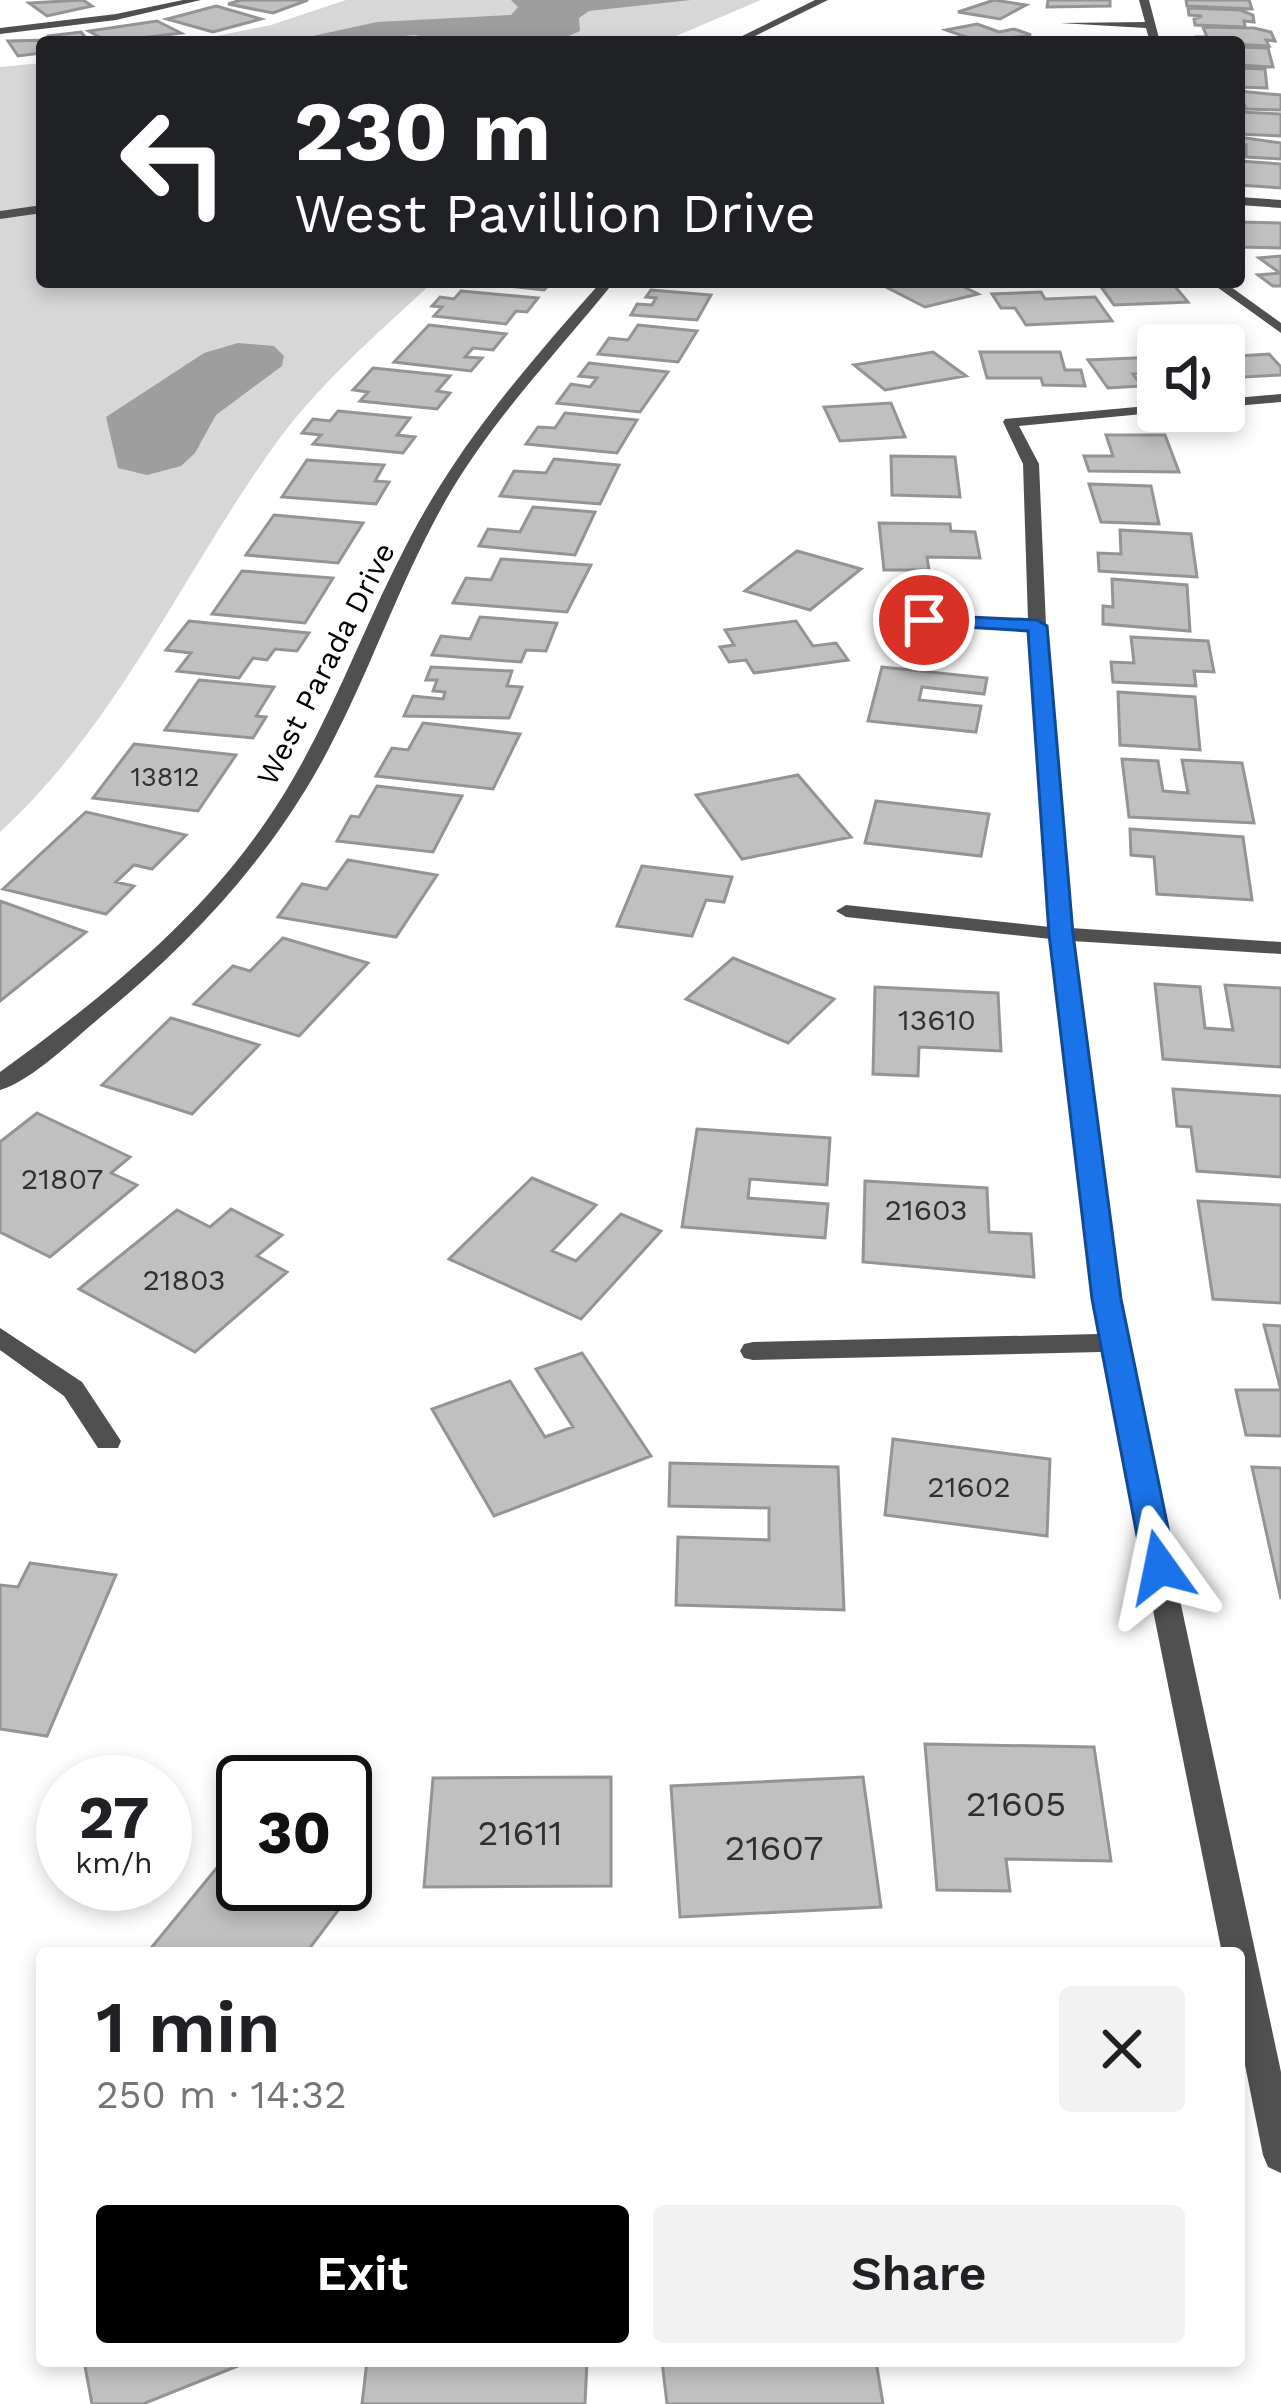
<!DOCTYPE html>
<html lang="en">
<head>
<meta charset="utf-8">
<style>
	:root { --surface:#fff; --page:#f2f2f2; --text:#202124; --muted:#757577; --accent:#000 }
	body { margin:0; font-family:"Work Sans",sans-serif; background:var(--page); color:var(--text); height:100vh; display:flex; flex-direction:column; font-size:45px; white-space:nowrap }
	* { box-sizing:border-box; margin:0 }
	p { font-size:39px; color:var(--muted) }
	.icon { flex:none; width:66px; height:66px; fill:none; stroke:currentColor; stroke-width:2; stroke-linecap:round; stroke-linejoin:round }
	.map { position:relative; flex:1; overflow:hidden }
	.drawer { position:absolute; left:36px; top:1947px; width:1209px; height:420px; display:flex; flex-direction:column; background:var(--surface); border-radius:12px; box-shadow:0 6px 18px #0003 }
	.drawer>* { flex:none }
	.banner { position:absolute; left:36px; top:36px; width:1209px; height:252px; border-radius:12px; box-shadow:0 6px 18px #0003; background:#202124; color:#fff; overflow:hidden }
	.tools { position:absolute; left:1137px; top:324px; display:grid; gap:24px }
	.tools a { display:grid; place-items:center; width:108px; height:108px; border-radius:12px; background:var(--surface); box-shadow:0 6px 18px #0003; font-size:60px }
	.speed { position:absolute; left:36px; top:1755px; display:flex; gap:24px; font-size:60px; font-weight:700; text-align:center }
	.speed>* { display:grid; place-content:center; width:156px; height:156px; border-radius:50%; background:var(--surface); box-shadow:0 6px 18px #0003; line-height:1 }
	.speed small { font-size:30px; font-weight:400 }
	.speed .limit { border:6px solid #111; border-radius:18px; background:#fff; color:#111 }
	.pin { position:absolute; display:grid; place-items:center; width:102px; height:102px; color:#fff; margin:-51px; border:6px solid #fff; border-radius:50%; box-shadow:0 3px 12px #0007 }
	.me { position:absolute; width:132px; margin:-66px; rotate:348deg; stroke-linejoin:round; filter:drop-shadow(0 0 9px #0008) }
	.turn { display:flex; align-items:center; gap:42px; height:252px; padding:0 60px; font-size:54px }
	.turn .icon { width:156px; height:156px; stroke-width:2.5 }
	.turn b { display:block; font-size:84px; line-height:102px }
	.round { display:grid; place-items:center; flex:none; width:126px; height:126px; border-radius:12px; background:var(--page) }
	.head { display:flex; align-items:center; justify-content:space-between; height:204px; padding:0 60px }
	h1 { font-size:72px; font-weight:600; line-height:90px }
	.action { display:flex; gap:24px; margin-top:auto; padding:24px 60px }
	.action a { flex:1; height:138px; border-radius:12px; background:var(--accent); color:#fff; font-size:48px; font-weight:600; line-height:138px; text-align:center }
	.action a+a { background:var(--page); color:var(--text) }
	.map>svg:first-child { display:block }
	.green { fill:#d7d7d7 }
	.water { fill:#9e9e9e }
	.building { fill:#c0c0c0; stroke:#949494; stroke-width:3 }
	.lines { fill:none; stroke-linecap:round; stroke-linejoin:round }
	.minor { fill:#505050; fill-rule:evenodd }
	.tertiary { fill:#505050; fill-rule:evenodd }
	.route { fill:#1a73e8; stroke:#114b97; stroke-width:3 }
	.labels { text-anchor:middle; stroke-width:10; stroke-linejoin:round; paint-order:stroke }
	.far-number-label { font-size:27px; fill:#303030 }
	.far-street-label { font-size:30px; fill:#000; stroke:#fff }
	.number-label { font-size:30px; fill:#303030 }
	.near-number-label { font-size:36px; fill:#303030 }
</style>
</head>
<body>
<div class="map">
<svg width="1281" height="2404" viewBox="0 0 1281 2404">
	<rect width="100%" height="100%" fill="#fff"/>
	<path class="green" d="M 346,0 L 761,0 L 662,42 L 187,42 L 271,25 Z
		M 42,63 L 42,282 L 433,282 C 376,335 314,388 269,453 C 179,581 117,724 0,832 L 0,67 Z"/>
	<path class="water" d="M 511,0 L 691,0 L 589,11 L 579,18 L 580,31 L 555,42 L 456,42 L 414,35 L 350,42 L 285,42 L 377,22 L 511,15 L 518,7 Z
		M 238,343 L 274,346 L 284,356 L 282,366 L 216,415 L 195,453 L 181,466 L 147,475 L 118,468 L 106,417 L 204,353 Z"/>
	<path class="building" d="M 83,0 L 92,6 L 47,16 L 29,3 Z
		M 241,0 L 308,0 L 273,13 L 228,4 Z
		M 994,0 L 1026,5 L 1000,19 L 958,12 Z
		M 1048,0 L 1110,0 L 1110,6 L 1047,7 Z
		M 1186,0 L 1249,0 L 1252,9 L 1187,6 Z
		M 216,6 L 261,19 L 213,32 L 167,19 Z
		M 1188,8 L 1240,10 L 1253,15 L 1254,22 L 1244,21 L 1245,27 L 1195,25 L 1194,19 L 1202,16 L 1189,15 Z
		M 157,21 L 181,33 L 108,42 L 89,31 Z
		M 977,24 L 999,32 L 1014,29 L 1031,35 L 980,42 L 946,30 Z
		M 1203,27 L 1254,28 L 1271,32 L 1275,41 L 1266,40 L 1269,46 L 1198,42 L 1196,37 L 1207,37 Z
		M 81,32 L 89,42 L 42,42 L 42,53 L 18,56 L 8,41 L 52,40 L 49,36 Z
		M 1239,47 L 1268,48 L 1273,67 L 1239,65 Z
		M 1239,68 L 1265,69 L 1267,88 L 1239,87 Z
		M 1239,91 L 1281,95 L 1281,110 L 1246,109 Z
		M 1239,112 L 1281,114 L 1281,136 L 1239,134 Z
		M 1239,137 L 1281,143 L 1281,159 L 1246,157 L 1246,145 L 1239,145 Z
		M 1239,161 L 1281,164 L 1281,188 L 1239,185 Z
		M 1239,222 L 1281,223 L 1281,248 L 1239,247 Z
		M 1281,256 L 1281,286 L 1273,286 L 1258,275 L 1280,273 L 1259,258 Z
		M 473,282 L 552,282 L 544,290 Z
		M 876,282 L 954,282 L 978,294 L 925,307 Z
		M 1173,284 L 1188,302 L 1114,305 L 1101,287 Z
		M 651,290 L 711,295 L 697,320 L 631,315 L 637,304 L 652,305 L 656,298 L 646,297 Z
		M 461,291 L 538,298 L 527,312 L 516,311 L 506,324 L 434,316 L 442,307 L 432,306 L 440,297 L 454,299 Z
		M 1041,292 L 1045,299 L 1095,297 L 1112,321 L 1026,325 L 1015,308 L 1001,308 L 992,294 Z
		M 429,325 L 506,334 L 493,350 L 473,348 L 465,357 L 482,358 L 471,371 L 394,362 Z
		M 638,325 L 697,331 L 678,362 L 598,354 L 609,338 L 628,340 Z
		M 933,352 L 966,376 L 885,390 L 854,365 Z
		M 980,352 L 1060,352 L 1065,370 L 1081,370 L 1085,386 L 1043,385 L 1041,378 L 987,378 Z
		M 1269,354 L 1281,367 L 1281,375 L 1224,378 L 1224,357 Z
		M 1158,357 L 1158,382 L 1150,373 L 1133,374 L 1142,386 L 1108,388 L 1088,360 Z
		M 589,363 L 668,372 L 640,412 L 557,403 L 571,384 L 590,387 L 597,378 L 579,376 Z
		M 373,368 L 450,376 L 437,391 L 450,393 L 437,409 L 360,401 L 368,392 L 353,390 Z
		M 891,403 L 905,437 L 840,441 L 824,407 Z
		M 338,411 L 410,418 L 397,435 L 415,437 L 403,453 L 313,444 L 321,435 L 302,433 L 313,419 L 330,421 Z
		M 565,413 L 637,420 L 617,453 L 526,444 L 538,427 L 555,428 Z
		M 1106,435 L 1165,435 L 1179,472 L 1089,471 L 1084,456 L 1113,456 Z
		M 891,456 L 955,457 L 960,497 L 892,495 Z
		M 554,459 L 619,465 L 600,504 L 500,496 L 514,471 L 546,473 Z
		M 307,460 L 384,465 L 375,481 L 389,482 L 376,504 L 282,497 Z
		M 1089,484 L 1151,486 L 1159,524 L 1101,522 Z
		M 533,507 L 595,512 L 575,555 L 479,546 L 488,529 L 520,532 Z
		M 274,515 L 363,523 L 338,563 L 246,555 Z
		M 879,523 L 950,524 L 951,531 L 975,532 L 980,558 L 927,557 L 929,570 L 884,570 Z
		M 1120,530 L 1191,534 L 1197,577 L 1099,571 L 1098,553 L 1121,554 Z
		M 797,551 L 861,569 L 810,610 L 745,591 Z
		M 501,559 L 591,565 L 567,612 L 453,603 L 466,578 L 491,580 Z
		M 242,571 L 333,578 L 305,623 L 212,614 Z
		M 1112,579 L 1187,585 L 1190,631 L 1103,624 L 1103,606 L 1113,607 Z
		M 480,617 L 557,623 L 546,651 L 526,650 L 521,662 L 432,655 L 441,636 L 470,639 Z
		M 189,621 L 309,633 L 297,651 L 275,649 L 267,660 L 253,658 L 239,678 L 177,671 L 191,653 L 166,650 Z
		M 796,621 L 813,646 L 836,643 L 848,660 L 754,673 L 746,660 L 729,662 L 720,647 L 734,645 L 725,630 Z
		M 1131,637 L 1208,641 L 1214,672 L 1194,671 L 1196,686 L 1113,682 L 1111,662 L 1134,663 Z
		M 431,667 L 512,671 L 507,686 L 522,687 L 509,718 L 404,716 L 413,696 L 443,699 L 445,692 L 433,691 L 437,680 L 426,680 Z
		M 882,667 L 987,678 L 984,694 L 922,687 L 919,700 L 981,706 L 976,732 L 868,721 Z
		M 199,680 L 274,687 L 256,716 L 266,717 L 253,738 L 165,730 Z
		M 1118,692 L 1195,697 L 1200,750 L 1120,745 Z
		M 423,723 L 520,734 L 493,789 L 376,776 L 392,748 L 408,750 Z
		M 134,744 L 236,755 L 198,811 L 93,798 Z
		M 1122,759 L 1158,761 L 1163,791 L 1188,793 L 1182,760 L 1242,763 L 1254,823 L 1129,817 Z
		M 798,775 L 851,837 L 742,859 L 696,795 Z
		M 377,786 L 462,796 L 433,852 L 337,841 L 351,816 L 359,817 Z
		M 876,801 L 989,814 L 981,856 L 865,843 Z
		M 86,812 L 186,835 L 152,869 L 134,865 L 116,882 L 134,886 L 106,914 L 3,889 Z
		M 1130,829 L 1243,837 L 1252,900 L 1157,894 L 1154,857 L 1131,855 Z
		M 348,860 L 437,875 L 396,937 L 278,917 L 302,884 L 327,889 Z
		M 642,866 L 732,877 L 724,902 L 706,900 L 692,936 L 617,926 Z
		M 0,901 L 86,932 L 0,1001 Z
		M 283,938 L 368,963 L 299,1036 L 194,1004 L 233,966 L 250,971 Z
		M 733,958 L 834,999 L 788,1043 L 686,999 Z
		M 1155,984 L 1200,987 L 1205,1028 L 1233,1030 L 1225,985 L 1281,988 L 1281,1067 L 1163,1059 Z
		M 875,987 L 998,993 L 1001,1051 L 919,1047 L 918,1076 L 873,1074 Z
		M 171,1018 L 259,1045 L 192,1114 L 102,1085 Z
		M 1173,1089 L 1281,1096 L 1281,1177 L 1197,1171 L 1191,1127 L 1177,1126 Z
		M 37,1113 L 130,1157 L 111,1173 L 137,1185 L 50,1257 L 0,1232 L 0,1142 Z
		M 697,1129 L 830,1138 L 827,1185 L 750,1179 L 748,1198 L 828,1204 L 825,1238 L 682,1227 Z
		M 532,1178 L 596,1205 L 552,1251 L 576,1261 L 621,1214 L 661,1231 L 581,1319 L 449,1259 Z
		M 865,1181 L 987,1188 L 989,1232 L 1031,1234 L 1034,1277 L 863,1262 Z
		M 1198,1201 L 1281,1205 L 1281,1303 L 1213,1299 Z
		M 231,1209 L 282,1235 L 257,1256 L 287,1272 L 195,1352 L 79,1289 L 177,1210 L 210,1227 Z
		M 1264,1325 L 1281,1326 L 1281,1436 L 1246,1435 L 1236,1390 L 1281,1390 Z
		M 582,1353 L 651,1456 L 494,1516 L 432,1409 L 510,1381 L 545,1437 L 573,1427 L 536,1369 Z
		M 893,1439 L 1050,1459 L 1047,1536 L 885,1515 Z
		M 670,1463 L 838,1467 L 844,1610 L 676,1605 L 678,1537 L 769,1540 L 769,1508 L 669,1506 Z
		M 1252,1467 L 1281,1468 L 1281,1599 Z
		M 30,1563 L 116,1575 L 47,1736 L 0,1729 L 0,1585 L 18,1587 Z
		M 925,1744 L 1094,1747 L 1111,1861 L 1006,1859 L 1010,1891 L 937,1890 Z
		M 611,1777 L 611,1886 L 424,1887 L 433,1778 Z
		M 863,1777 L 881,1907 L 680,1917 L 671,1786 Z
		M 243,1836 L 243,1884 L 345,1884 L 345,1860 L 367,1872 L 306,1953 L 147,1953 Z
		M 84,2361 L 250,2361 L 143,2404 L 92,2404 Z
		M 367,2361 L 587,2361 L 585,2404 L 362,2404 Z
		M 662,2361 L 876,2361 L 883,2404 L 667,2404 Z"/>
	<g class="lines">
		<path class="minor" d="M 183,0 L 201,0 L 116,20 L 0,34 L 0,28 L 116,14 Z
			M 1139,0 L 1149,0 L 1160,42 L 1150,42 L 1146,28 L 1060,23 L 1145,22 Z
			M 601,282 L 614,282 C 557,353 493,418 447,498 C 400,580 371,670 326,754 C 271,857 193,941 103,1015 C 76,1037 32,1081 0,1090 L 0,1072 C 98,1001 196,923 265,823 C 327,734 360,632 410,538 C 460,442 530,362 601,282 Z
			M 1210,282 L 1224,282 L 1281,323 L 1281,333 Z
			M 1281,394 L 1281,402 L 1224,407 L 1224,399 Z
			M 1158,405 L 1158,411 L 1163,412 L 1019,426 L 1039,464 L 1046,626 L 1071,928 L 1281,942 L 1281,954 L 1072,941 L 1125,1343 L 1281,2072 L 1281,2173 L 1268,2167 L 1263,2155 L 1239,2035 L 1239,1953 L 1222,1953 L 1101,1352 L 753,1360 L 744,1358 L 740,1351 L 744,1344 L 753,1342 L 1098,1334 L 1051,939 L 846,917 L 836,911 L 846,905 L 1050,927 L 1029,631 L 924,625 L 916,620 L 924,615 L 1028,620 L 1023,464 L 1003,422 L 1005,419 Z
			M 0,1328 L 82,1382 L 121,1441 L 118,1448 L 98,1448 L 64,1396 L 0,1350 Z"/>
		<path class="tertiary" d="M 815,0 L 828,0 L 743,42 L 730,42 Z
			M 1239,197 L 1281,200 L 1281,208 L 1239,205 Z
			M 42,205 L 42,213 L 0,219 L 0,211 Z"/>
	</g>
	<path class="route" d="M 924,615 L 1037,620 L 1047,626 L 1073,934 L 1121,1299 L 1176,1567 L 1171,1576 L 1160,1580 L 1148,1576 L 1143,1567 L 1092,1299 L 1049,934 L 1028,631 L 917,624 L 917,616 Z"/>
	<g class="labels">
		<g class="far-number-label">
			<text x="165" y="786">13812</text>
		</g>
		<g class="far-street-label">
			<text transform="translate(326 664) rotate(-63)" y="10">West Parada Drive</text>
		</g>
		<g class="number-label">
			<text x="937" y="1030">13610</text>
			<text x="62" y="1189">21807</text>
			<text x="926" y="1220">21603</text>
			<text x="184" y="1290">21803</text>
			<text x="969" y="1497">21602</text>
		</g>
		<g class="near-number-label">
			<text x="1016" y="1816">21605</text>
			<text x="520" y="1845">21611</text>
			<text x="774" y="1860">21607</text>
		</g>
	</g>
</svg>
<div class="tools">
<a><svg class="icon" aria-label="sound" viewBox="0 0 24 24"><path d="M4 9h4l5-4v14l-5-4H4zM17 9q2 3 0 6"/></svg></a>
</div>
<div class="speed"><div>27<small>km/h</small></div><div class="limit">30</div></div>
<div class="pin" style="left:924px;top:620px;background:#d93025"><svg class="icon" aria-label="arrive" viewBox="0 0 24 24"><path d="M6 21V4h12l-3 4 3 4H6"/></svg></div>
<svg class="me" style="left:1160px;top:1567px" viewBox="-20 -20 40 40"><path d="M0-17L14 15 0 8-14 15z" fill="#1a73e8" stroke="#fff" stroke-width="4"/></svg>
<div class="banner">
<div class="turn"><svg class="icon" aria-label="left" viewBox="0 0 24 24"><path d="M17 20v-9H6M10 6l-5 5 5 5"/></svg><div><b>230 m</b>West Pavillion Drive</div></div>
</div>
<section class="drawer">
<div class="head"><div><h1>1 min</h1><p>250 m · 14:32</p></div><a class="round"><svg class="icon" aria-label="close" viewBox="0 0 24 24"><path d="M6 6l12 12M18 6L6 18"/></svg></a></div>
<div class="action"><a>Exit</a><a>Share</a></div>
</section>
</div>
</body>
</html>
